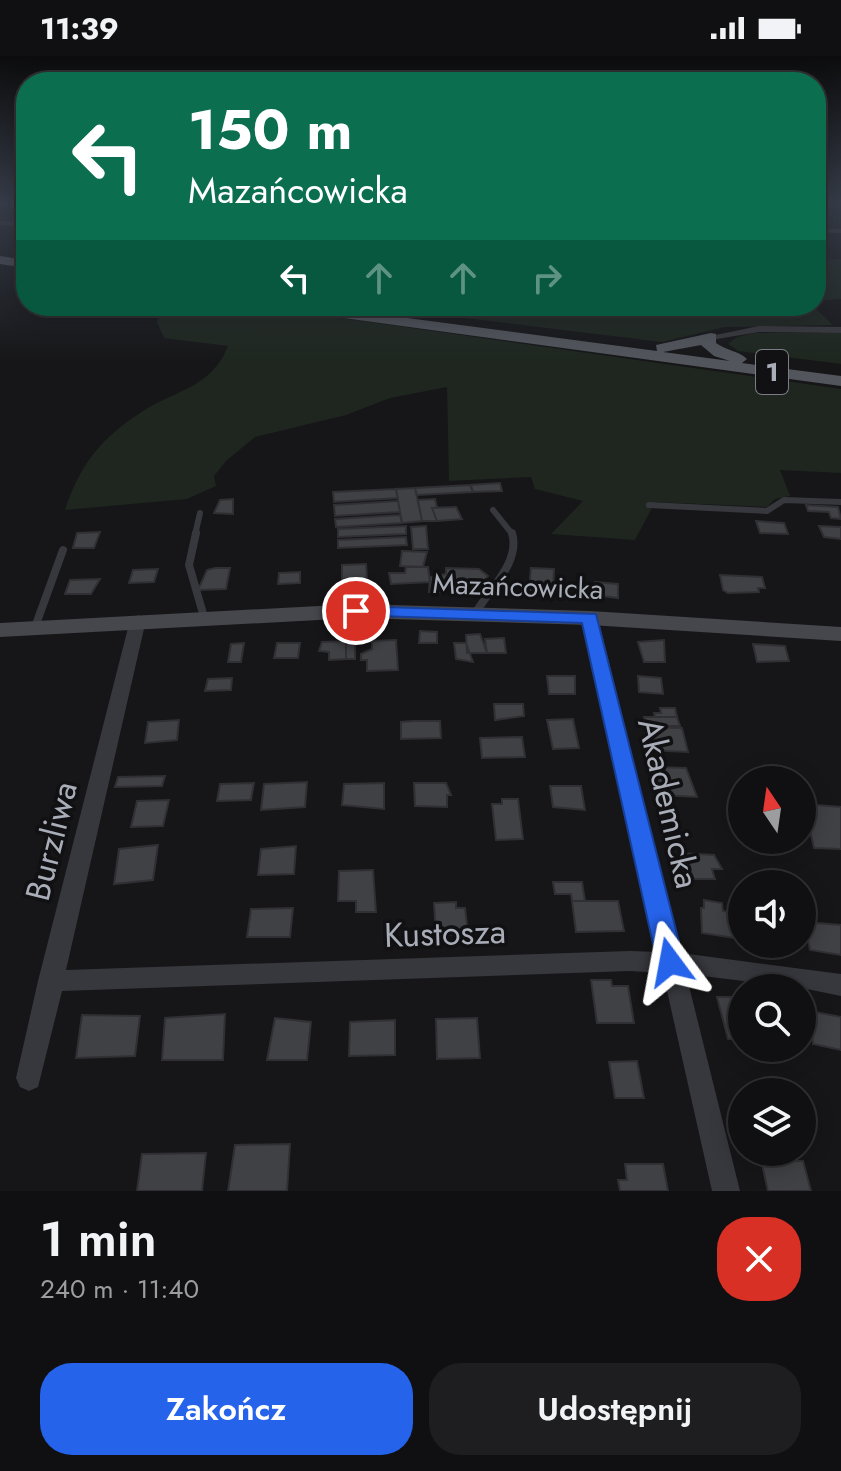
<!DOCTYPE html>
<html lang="pl">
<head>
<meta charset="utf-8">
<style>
	:root { --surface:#101012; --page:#1e1e20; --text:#f1f3f6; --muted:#9c9d9f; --line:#303032; --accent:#2563eb }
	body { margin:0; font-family:Jost,sans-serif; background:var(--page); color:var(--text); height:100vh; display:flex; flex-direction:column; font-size:30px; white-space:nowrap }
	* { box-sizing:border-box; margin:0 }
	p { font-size:26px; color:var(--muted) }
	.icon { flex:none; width:44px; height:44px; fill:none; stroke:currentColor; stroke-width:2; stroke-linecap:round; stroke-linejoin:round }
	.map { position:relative; height:1135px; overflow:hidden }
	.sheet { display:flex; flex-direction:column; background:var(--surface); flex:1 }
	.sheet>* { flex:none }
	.banner { position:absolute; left:16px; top:16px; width:810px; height:244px; border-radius:32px; box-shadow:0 4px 20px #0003,0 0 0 2px var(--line); background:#0b6e4f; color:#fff; overflow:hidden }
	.needle { width:52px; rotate:347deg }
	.buttons { position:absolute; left:728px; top:710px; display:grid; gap:16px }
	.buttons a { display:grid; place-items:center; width:88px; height:88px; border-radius:50%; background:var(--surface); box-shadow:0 4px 20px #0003,0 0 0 2px var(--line); font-size:40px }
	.pin { position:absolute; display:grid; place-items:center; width:68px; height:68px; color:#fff; margin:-34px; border:4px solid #fff; border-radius:50%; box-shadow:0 2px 8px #0007 }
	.me { position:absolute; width:88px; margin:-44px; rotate:347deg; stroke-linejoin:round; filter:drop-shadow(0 0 6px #0008) }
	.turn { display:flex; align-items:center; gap:28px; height:168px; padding:0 40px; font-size:36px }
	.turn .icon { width:104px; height:104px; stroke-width:2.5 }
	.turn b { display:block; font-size:56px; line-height:68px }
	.lanes { display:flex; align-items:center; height:76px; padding:0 40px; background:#0003; justify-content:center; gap:40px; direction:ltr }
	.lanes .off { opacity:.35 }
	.round { display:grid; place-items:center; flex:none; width:84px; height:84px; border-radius:32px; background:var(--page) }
	.head { display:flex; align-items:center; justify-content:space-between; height:136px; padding:0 40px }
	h1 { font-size:48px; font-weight:600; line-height:60px }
	.primary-button { display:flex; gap:16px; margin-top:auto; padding:16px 40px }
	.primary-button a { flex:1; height:92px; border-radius:32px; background:var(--accent); color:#fff; font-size:32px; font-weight:600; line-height:92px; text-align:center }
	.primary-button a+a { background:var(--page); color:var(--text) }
	.status { display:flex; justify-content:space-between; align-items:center; height:56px; padding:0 40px; background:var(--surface); direction:ltr }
	.status svg { height:22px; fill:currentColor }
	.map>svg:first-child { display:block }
	.green { fill:#1e261f }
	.building { fill:#404145; stroke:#303034; stroke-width:2 }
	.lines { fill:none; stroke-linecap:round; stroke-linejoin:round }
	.lane-far1 { stroke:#37383d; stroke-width:6 }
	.lane { stroke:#37383d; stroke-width:8 }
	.street { fill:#37383d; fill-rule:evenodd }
	.secondary { fill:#45474d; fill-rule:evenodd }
	.primary { fill:#53555c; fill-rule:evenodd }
	.route { fill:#2563eb; stroke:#184099; stroke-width:2 }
	.labels { text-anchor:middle; stroke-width:7; stroke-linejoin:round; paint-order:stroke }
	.shield { fill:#111113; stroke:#7b7e86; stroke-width:2 }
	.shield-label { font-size:26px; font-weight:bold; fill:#a8adb8 }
	.street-label { font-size:28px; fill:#a8adb8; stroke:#111113 }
	.near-street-label { font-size:34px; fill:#a8adb8; stroke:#111113 }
</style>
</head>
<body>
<div class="status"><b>11:39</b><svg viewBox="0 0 49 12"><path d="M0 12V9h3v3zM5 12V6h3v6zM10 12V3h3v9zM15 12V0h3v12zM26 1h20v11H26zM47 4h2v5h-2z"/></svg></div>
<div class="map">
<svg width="841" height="1135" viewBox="0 0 841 1135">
	<rect width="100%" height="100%" fill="#161618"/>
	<path class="green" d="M 816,203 L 841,203 L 841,243 L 816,245 Z
		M 162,250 L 243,250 L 284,254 L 841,333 L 841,417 L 780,414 L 790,440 L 775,443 L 767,451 L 655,446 L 635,484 L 551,478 L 583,445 L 535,433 L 531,421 L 449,425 L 447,331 L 390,342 L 346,359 L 255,381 L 226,405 L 214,420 L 216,430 L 187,443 L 65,454 C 80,408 102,381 143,355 C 178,333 212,331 228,290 L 164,282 L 157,266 Z
		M 544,250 L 813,250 L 833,269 L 725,271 L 662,286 L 391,253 L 462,255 Z
		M 755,277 L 841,277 L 841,308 L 738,295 L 728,288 L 737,281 Z"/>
	<path class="building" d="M 500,427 L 502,435 L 473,436 L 471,429 Z
		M 470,429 L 473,436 L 417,439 L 415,432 Z
		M 415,432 L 422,465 L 402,467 L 396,433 Z
		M 396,433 L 398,442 L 334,446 L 333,436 Z
		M 233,443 L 233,458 L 214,457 L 220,444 Z
		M 435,443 L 437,452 L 432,452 L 437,465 L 422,465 L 418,444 Z
		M 398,445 L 400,456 L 335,460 L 334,449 Z
		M 806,449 L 838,451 L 841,463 L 831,462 L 829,456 L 808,455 Z
		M 456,451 L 462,463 L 437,465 L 432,452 Z
		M 400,459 L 402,467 L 336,471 L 335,463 Z
		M 756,465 L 784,467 L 788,478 L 760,477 Z
		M 406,470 L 406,478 L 338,481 L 338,473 Z
		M 426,470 L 428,493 L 413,493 L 411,471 Z
		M 819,470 L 841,471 L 841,483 L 824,481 Z
		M 100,476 L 94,492 L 73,492 L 77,477 Z
		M 406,481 L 407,489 L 338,492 L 338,484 Z
		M 402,495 L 427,496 L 423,511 L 400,510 Z
		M 366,508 L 367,524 L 342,523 L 342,509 Z
		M 406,511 L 428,511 L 430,526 L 391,528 L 389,517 L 405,517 Z
		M 215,512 L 230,512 L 226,533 L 198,534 L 207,514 Z
		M 446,512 L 479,513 L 488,520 L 478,532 L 446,531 L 445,537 L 429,536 L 430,521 L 446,518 Z
		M 531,512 L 554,513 L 553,535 L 529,534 Z
		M 158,513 L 154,526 L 129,527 L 133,514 Z
		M 300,516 L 300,527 L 278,528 L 279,517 Z
		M 720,519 L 762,521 L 765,532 L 758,532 L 759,536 L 728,537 L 723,534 Z
		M 100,523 L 91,538 L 65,538 L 70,524 Z
		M 595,526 L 618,528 L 618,542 L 594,539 Z
		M 420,575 L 437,576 L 437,587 L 419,587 Z
		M 480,578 L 487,597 L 467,597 L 466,579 Z
		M 504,582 L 506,597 L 487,597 L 485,583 Z
		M 396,584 L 398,614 L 367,615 L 367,604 L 361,604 L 361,598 L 372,593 L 372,585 Z
		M 664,584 L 665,606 L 644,606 L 638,586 Z
		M 346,585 L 346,603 L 329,604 L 329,596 L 319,595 L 322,586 Z
		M 244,587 L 241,606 L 228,606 L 231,588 Z
		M 277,587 L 300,587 L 298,602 L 274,602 Z
		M 346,587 L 355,587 L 355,603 L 346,603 Z
		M 454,587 L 466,587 L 473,606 L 456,603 Z
		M 753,588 L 785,590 L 789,605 L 757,606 Z
		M 547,620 L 575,620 L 575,638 L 549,638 Z
		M 638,620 L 661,622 L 663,638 L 639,636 Z
		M 232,622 L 231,634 L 205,635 L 208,623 Z
		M 494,648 L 523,648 L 524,660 L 495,664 Z
		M 660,652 L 675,652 L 677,661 L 655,661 L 654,657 L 661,657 Z
		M 644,661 L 677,661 L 680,670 L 646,670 Z
		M 573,663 L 579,692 L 553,693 L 547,664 Z
		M 179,664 L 177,684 L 145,687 L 148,666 Z
		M 413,665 L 440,665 L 441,682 L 401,683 L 401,666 Z
		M 645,671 L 682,672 L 688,696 L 645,694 Z
		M 522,681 L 525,701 L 482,702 L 480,682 Z
		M 656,711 L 686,712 L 697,741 L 662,739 Z
		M 165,720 L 162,730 L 115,731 L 118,721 Z
		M 307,726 L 305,751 L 261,754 L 264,728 Z
		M 254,727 L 251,744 L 217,745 L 220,728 Z
		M 384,727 L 384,753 L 342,749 L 344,728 Z
		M 414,727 L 446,727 L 451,739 L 447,739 L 447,751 L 415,750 Z
		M 550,730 L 581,730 L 585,754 L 553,751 Z
		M 502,743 L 518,743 L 523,783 L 496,784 L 492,748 L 502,748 Z
		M 169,744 L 163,770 L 131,771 L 137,745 Z
		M 804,748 L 841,751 L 841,793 L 814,792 Z
		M 158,789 L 153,824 L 114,828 L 119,793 Z
		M 296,790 L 294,818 L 258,819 L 261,793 Z
		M 680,797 L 714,799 L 722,813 L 712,813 L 715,823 L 686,823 Z
		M 373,814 L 376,856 L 356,856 L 356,845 L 338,845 L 339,815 Z
		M 553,826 L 582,826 L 585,845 L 572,845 L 571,838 L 555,838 Z
		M 704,844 L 722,847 L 723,855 L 733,857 L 735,882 L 702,877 L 701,852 L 704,852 Z
		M 572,845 L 618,845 L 624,875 L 576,876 Z
		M 456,846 L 456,852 L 465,852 L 468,878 L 436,879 L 434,847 Z
		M 293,852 L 290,881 L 247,881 L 251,853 Z
		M 733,857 L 742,858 L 742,883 L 735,882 Z
		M 805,866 L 841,869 L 841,899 L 810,894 Z
		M 591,924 L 611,924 L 612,930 L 628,930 L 634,967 L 597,967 Z
		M 717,941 L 739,941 L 742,948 L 742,983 L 728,983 Z
		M 810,955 L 841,961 L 841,994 L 813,988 Z
		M 225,958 L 223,1004 L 162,1004 L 165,962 Z
		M 82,959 L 140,960 L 135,1000 L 76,1002 Z
		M 275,962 L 311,966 L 307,1004 L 267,1004 Z
		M 477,962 L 480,1002 L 437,1003 L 436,963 Z
		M 395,964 L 395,999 L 349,1000 L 350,966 Z
		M 637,1005 L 644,1042 L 615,1042 L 609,1006 Z
		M 290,1088 L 287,1135 L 228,1135 L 235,1089 Z
		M 206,1097 L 202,1135 L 137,1135 L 142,1098 Z
		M 770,1097 L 781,1097 L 783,1105 L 803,1105 L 811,1135 L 768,1135 L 761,1104 L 772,1104 Z
		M 625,1108 L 663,1108 L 668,1135 L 620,1135 L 618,1124 L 627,1124 Z"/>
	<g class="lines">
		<path class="lane-far1" d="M 649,449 L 767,455 L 784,444 L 841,446
			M 493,454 L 513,479
			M 195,479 L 200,457"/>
		<path class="lane" d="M 196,477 L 189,509 L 204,561
			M 475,558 C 488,534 521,507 512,477
			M 35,571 L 63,494"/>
		<path class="street" d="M 0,165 L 26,166 L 26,170 L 0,169 Z
			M 816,172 L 841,173 L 841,177 L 816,176 Z
			M 759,270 L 841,271 L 841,277 L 759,276 L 711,284 L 706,281 Z
			M 590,557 L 598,562 L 681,897 L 841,918 L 841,940 L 802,932 L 686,918 L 740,1135 L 712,1135 L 663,917 L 630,915 L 62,935 L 38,1031 L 29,1035 L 20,1031 L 16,1022 L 38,925 L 130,564 L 138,559 L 146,564 L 66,914 L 630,895 L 658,896 L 582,562 Z"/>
		<path class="secondary" d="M 356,548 L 590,555 L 841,571 L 841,585 L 590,569 L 356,562 L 0,581 L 0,567 Z"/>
		<path class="primary" d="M 0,200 L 26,204 L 26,212 L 0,208 Z
			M 278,250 L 316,250 L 657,295 L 656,289 L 711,277 L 716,278 L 716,287 C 725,294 739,295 747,303 L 742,307 L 841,320 L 841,330 L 285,254 ZM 701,289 L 714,300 L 730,305 L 663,296 Z"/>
	</g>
	<linearGradient id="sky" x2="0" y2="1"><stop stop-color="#0c0c0d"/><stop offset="0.48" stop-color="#363c48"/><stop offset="1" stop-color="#363c48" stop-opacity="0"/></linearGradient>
	<rect width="841" height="306" fill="url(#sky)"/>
	<path class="route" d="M 356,550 L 596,558 L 684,906 L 680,915 L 670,918 L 661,915 L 657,906 L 582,567 L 350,559 L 350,552 Z"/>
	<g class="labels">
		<rect class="shield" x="756" y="294" width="32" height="44" rx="6"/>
		<g class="shield-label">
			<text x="772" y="325">1</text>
		</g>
		<g class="street-label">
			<text transform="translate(518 530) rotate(2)" y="10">Mazańcowicka</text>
		</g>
		<g class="near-street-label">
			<text transform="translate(669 747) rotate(77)" y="12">Akademicka</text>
			<text transform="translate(51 785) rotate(-76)" y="12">Burzliwa</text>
			<text transform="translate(445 877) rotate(-2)" y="12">Kustosza</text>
		</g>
	</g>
</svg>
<div class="buttons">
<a><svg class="needle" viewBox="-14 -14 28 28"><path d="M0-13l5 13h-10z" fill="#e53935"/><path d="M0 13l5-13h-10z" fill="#9c9d9f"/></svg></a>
<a><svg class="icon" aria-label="sound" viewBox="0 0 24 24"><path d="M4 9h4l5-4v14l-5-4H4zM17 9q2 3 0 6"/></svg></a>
<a><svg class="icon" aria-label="search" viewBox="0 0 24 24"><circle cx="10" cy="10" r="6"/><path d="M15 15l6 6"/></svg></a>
<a><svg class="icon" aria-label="layers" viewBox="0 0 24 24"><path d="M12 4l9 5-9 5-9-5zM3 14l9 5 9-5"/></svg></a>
</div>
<div class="pin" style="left:356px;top:555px;background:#d93025"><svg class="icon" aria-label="arrive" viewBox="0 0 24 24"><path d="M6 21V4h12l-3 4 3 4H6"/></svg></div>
<svg class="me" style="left:670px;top:906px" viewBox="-20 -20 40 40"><path d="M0-17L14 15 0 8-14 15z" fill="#2563eb" stroke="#fff" stroke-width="4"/></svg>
<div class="banner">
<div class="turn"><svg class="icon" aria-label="left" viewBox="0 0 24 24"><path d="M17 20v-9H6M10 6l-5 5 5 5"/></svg><div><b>150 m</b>Mazańcowicka</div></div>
<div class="lanes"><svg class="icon" aria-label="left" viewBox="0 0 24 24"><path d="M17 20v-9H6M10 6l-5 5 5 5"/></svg><svg class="icon off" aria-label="ahead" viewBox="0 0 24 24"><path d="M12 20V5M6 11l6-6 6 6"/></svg><svg class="icon off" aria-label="ahead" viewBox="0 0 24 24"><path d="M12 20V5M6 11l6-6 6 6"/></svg><svg class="icon off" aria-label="right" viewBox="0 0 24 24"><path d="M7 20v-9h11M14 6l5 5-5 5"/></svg></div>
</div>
</div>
<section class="sheet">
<div class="head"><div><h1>1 min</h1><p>240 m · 11:40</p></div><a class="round" style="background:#d93025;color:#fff"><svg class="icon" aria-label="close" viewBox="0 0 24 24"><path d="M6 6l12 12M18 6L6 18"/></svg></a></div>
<div class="primary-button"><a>Zakończ</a><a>Udostępnij</a></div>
</section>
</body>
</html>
